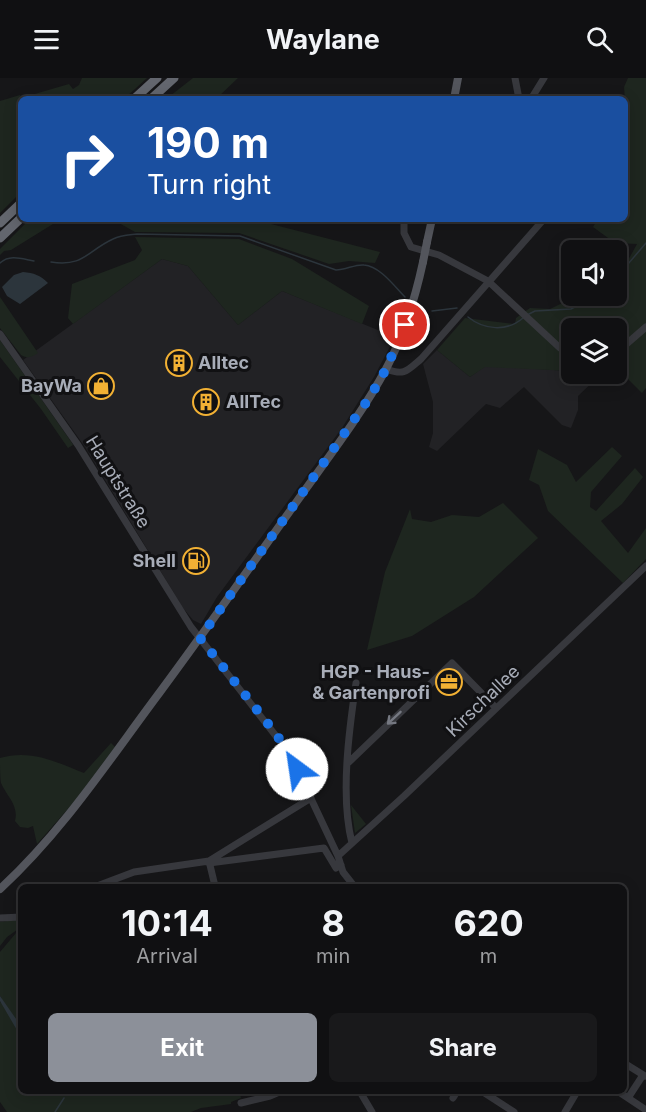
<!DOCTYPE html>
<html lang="en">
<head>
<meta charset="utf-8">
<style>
	:root { --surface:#101012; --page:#19191b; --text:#f1f3f6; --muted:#9c9d9f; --line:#303032; --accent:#8c9099 }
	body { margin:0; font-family:Inter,sans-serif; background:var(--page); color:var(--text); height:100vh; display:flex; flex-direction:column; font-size:22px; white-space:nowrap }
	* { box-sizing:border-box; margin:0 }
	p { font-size:20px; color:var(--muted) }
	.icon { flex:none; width:33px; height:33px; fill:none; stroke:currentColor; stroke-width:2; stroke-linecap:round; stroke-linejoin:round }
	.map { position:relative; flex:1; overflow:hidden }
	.sheet { position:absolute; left:18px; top:806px; width:609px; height:210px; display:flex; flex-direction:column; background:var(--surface); border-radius:9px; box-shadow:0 3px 15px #0003,0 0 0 2px var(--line) }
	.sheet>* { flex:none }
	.hud { position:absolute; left:18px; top:18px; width:610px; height:126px; border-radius:9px; box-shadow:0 3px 15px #0003,0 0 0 2px var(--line); background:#1a4fa0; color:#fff; overflow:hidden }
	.tools { position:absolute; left:561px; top:162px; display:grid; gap:12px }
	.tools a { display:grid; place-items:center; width:66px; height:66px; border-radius:9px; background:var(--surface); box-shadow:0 3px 15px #0003,0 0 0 2px var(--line); font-size:30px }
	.pin { position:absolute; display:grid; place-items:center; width:51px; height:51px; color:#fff; margin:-26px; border:3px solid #fff; border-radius:50%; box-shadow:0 2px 6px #0007 }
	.me { position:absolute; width:66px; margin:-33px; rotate:329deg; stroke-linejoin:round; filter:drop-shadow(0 0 4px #0008) }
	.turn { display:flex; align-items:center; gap:21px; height:126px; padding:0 30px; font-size:27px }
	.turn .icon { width:78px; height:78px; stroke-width:2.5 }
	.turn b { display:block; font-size:42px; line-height:51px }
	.eta { display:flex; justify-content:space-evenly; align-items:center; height:102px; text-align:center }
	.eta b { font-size:36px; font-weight:700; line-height:42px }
	.cta { display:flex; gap:12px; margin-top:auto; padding:12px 30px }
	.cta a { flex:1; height:69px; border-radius:9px; background:var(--accent); color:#fff; font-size:24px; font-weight:700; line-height:69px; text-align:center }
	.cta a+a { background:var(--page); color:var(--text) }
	header { display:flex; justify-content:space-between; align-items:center; height:78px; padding:0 30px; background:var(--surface); font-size:27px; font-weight:700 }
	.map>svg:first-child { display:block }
	.built { fill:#222225 }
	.green { fill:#1e261f }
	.water { fill:#2c353c }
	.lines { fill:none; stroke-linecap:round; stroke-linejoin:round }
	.stream { stroke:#2c353c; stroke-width:1.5 }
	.minor { stroke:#37383d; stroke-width:7 }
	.major { stroke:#53555c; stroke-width:8 }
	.highway { stroke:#63666e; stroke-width:9 }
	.major-bridge { stroke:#53555c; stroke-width:8 }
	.oneway { stroke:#757881 }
	.route { stroke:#1a73e8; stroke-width:10; stroke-dasharray:0 18 }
	.labels { text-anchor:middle; stroke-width:6; stroke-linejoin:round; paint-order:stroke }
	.poi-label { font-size:18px; font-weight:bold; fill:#a8adb8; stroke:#111113; text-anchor:end }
	.street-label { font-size:18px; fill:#a8adb8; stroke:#111113 }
</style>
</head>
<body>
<header><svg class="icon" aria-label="menu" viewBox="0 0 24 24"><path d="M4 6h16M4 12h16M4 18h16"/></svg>Waylane<svg class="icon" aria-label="search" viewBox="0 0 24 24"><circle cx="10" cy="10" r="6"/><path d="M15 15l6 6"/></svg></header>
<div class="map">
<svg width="646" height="1034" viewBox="0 0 646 1034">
	<rect width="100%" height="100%" fill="#161618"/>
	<path class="built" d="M 162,181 L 188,188 L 238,247 L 282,213 L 395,259 L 374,299 L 342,350 L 217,519 L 201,546 L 193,542 L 183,530 L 85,369 L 23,282 Z
		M 437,272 L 470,299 L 484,289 L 505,289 L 571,293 L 572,296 L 601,296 L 578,318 L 578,332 L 571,350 L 562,347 L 524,309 L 500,330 L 486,326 L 437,373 L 429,369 L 433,355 L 433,324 L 423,286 Z"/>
	<path class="green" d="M 82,0 L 147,0 L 124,21 L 21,21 L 21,114 L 0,135 L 0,23 L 20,17 L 21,20 L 69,6 L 73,11 L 79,7 Z
		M 193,0 L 238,0 L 216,21 L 164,21 L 170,18 Z
		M 628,0 L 646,0 L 646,310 L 642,315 L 624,297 L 610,296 L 616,296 L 616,250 L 572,250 L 571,293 L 485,289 L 470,299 L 437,272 L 465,240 L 515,246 L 516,240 L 530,230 L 550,231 L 577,218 L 616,218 L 617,197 L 621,195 L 637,166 L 615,165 L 593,149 L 598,141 L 626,141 L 626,67 L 628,61 L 624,9 Z
		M 30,141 L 61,141 L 11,172 L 4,173 L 0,177 L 0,171 Z
		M 112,141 L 237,141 L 271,146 L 380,174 L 375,185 L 349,183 L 329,186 L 239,155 L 135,154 Z
		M 135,159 L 239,161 L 292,181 L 369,228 L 362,246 L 282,213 L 238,247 L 188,188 L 162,181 L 73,246 L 68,240 L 72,206 L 135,182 L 142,172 Z
		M 0,219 L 38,275 C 32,279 28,281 21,277 L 0,250 Z
		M 0,262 L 72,365 L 73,367 L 68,370 L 41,331 L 0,279 Z
		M 612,369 L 622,378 L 591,414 L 590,429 L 596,433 L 635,390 L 643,399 L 622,426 L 601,443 L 628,475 L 646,450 L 646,481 L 623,505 L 548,433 L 539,407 L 529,402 L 538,371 L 567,387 L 576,404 Z
		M 503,425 L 538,460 L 474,519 L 412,558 L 367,572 L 385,494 L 410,431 L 412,441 L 431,444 L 452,437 L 479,439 Z
		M 111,665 L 115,669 L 74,724 L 37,766 L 33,748 L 28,750 L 20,749 L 15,743 C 19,727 7,719 1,705 C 0,699 0,688 0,680 C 31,671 56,684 84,695 Z
		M 351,727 L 366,746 L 355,755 Z
		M 21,841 L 21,849 L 7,859 L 0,868 L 0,844 Z
		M 21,853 L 21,1012 L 239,1012 L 241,1020 L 231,1024 L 231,1026 L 201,1030 L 191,1034 L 7,1034 L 0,1024 L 0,923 L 1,925 L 2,921 L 0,918 L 0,874 L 16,855 Z"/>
	<path class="water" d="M 23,194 C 34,195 40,197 48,205 L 20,226 L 7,218 L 2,209 L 14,197 Z
		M 0,918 L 21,948 L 21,959 L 0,923 Z"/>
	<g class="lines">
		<path class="stream" d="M 51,184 C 84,189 87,173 113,161 C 121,157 129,157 137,156 L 240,158 L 336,192 C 346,192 355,186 364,187 C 380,188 395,209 405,219
			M 0,185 C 10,176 22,181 34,183
			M 616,200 L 646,165
			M 432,233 L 457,230
			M 527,237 L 535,233 L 571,231 L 596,218
			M 468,239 C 484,252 507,254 523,240
			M 55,1034 L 64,1020"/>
		<path class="minor" d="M 515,0 L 519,21
			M 531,21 L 544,0
			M 404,141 L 404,155 L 411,169 L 439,177 L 488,203 L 560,270 L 572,277
			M 0,256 L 78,367 L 191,549 L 290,676 L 338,778 L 343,794 L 354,808
			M 616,275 L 646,249
			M 386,291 C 405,298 407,293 421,281 L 544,141
			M 349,684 L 452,585 L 496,630
			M 352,765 C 340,719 349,652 356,605
			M 338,778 L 404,718 L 646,488
			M 209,783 L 215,808
			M 209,785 L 324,770 L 336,790 L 341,787
			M 97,808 L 134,794 L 209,783 L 311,720
			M 0,840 L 21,839
			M 624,985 L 645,998
			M 359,1012 L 372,1034
			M 480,1012 L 514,1034
			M 616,1012 L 646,1032
			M 453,1020 L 458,1012
			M 628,1020 L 643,997
			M 241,1025 L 270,1018 L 284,1012
			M 565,1034 L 578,1012"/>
		<path class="major" d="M 454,21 L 458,0
			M 427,164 L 432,141
			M 0,811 C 63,753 109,682 160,614 C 206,552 250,489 295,426 C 326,382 360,339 386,291 C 404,257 415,221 423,184"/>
		<path class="highway" d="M 134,21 L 157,0
			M 151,21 L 174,0
			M 0,145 L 21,125
			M 0,160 L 21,140"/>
		<path class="major-bridge" d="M 423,184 L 427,164"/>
	</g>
	<defs><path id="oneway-shaft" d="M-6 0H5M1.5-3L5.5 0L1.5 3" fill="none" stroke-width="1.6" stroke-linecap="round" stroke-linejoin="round" transform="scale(1.5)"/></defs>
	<use class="oneway" href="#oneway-shaft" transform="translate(394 640) rotate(137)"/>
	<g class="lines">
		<path class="route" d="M 297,691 L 290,676 L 273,652 L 200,560 L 370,319 L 386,291 L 405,247"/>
	</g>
	<defs>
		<symbol id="building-ring" viewBox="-11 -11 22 22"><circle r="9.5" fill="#111113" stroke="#f2b134" stroke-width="1.5"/><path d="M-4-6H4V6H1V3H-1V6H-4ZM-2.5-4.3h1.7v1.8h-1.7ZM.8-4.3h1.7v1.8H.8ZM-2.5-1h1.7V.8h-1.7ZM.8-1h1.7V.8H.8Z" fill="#f2b134"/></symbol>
		<symbol id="shop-ring" viewBox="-11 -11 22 22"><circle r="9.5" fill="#111113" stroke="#f2b134" stroke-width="1.5"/><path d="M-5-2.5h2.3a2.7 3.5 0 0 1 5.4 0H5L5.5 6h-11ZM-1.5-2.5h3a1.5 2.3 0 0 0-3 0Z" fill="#f2b134"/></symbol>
		<symbol id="fuel-ring" viewBox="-11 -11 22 22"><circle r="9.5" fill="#111113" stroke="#f2b134" stroke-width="1.5"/><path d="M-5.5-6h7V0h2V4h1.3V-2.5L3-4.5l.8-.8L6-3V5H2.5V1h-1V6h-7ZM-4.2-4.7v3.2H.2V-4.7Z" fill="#f2b134"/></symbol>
		<symbol id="office-ring" viewBox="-11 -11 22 22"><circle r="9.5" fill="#111113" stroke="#f2b134" stroke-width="1.5"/><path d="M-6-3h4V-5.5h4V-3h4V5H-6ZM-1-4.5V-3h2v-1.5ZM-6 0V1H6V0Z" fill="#f2b134"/></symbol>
	</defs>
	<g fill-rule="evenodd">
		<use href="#building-ring" x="164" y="270" width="30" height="30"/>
		<use href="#shop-ring" x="86" y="293" width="30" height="30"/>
		<use href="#building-ring" x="191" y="309" width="30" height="30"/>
		<use href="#fuel-ring" x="181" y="468" width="30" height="30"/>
		<use href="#office-ring" x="434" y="589" width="30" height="30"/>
	</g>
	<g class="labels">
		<g class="poi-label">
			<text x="198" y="291" text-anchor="start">Alltec</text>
			<text x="82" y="314">BayWa</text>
			<text x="226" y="330" text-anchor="start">AllTec</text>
			<text x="176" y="489">Shell</text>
			<text x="430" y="600">HGP - Haus-<tspan x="430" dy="21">&amp; Gartenprofi</tspan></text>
		</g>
		<g class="street-label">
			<text transform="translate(118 404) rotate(58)" y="6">Hauptstraße</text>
			<text transform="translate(483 623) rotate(-44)" y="6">Kirschallee</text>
		</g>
	</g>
</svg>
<div class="tools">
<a><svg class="icon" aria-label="sound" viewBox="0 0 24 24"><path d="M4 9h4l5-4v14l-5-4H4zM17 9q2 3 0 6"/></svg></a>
<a><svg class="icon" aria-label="layers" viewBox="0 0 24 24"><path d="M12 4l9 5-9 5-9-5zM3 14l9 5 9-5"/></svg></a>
</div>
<div class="pin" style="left:405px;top:247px;background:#d93025"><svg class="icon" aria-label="arrive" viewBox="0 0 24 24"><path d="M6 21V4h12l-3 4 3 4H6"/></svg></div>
<svg class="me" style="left:297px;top:691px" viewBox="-20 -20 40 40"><circle r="19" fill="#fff"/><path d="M0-13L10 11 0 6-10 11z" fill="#1a73e8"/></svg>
<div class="hud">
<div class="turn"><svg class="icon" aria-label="right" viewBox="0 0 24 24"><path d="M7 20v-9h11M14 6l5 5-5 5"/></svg><div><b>190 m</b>Turn right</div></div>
</div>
<section class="sheet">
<div class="eta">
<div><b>10:14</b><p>Arrival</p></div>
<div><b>8</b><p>min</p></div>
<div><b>620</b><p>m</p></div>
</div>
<div class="cta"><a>Exit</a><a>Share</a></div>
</section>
</div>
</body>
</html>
